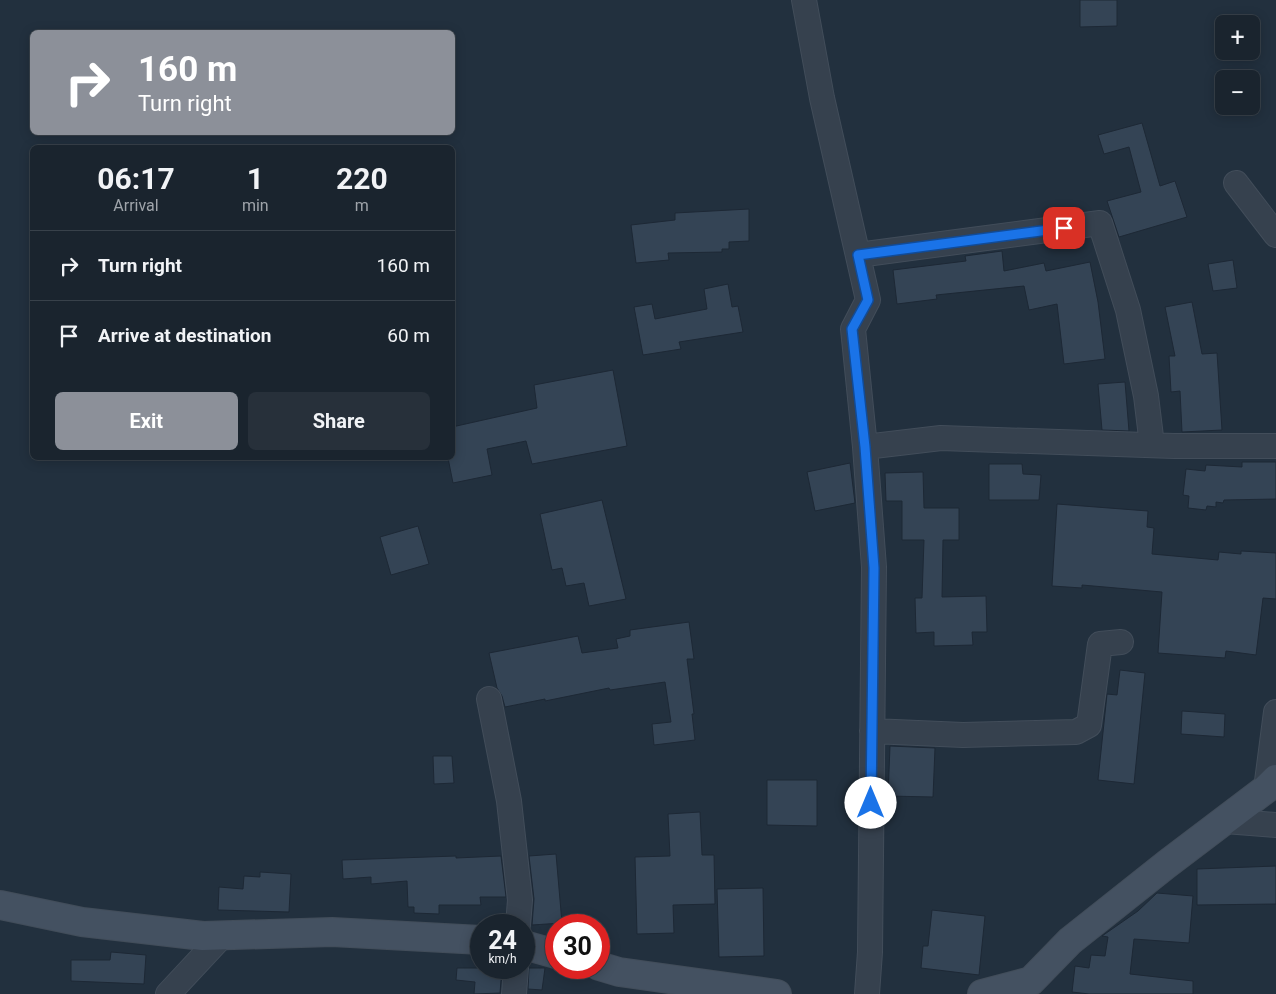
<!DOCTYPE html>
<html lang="en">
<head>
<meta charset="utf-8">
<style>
	:root { --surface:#1a242e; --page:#27303a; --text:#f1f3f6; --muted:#9fa4aa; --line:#38414a; --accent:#8c9099 }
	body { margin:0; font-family:Roboto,sans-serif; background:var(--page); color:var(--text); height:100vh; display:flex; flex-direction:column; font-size:19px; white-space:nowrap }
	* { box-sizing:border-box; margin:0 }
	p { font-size:16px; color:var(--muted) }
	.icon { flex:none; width:28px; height:28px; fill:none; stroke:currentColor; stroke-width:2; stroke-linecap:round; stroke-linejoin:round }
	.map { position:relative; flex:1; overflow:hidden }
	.sheet { position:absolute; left:30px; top:145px; width:425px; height:315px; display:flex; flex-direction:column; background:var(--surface); border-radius:8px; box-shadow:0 2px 12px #0003,0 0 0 1px var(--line) }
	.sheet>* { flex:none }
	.guide { position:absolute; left:30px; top:30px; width:425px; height:105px; border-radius:8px; box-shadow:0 2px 12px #0003,0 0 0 1px var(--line); background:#8c9099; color:#fff; overflow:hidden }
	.buttons { position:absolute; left:1215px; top:15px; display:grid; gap:10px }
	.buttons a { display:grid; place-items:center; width:45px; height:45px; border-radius:8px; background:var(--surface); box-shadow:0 2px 12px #0003,0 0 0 1px var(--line); font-size:25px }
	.speed { position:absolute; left:470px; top:914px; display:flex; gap:10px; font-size:25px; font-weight:700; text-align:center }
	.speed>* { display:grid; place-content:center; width:65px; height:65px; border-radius:50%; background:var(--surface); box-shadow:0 2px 12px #0003,0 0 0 1px var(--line); line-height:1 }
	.speed small { font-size:12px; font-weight:400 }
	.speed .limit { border:8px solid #d22; background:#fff; color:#111 }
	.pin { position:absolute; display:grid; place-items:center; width:42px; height:42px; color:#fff; margin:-21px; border-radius:10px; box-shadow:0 2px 8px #0006 }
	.me { position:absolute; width:55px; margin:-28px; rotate:0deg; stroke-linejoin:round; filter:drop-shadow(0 0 4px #0008) }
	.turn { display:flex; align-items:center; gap:18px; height:105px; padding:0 25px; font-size:22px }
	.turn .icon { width:65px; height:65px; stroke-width:2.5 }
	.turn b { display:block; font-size:35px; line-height:42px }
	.eta { display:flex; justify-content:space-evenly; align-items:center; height:85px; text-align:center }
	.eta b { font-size:30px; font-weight:700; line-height:35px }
	.cta { display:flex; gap:10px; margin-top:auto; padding:10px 25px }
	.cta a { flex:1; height:58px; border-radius:8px; background:var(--accent); color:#fff; font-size:20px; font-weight:700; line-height:58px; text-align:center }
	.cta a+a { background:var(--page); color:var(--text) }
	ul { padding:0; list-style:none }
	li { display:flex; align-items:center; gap:15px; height:70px; padding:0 25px; border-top:1px solid var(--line) }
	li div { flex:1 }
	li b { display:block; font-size:19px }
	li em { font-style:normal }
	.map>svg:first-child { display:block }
	.building { fill:#344455; stroke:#1d2835 }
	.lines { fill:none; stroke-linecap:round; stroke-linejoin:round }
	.street-casing { stroke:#424d5a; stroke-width:26 }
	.secondary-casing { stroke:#424d5a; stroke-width:30 }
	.street { stroke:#36414e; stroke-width:24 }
	.secondary { stroke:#445161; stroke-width:28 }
	.route-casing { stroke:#114b97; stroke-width:12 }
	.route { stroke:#1a73e8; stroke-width:9 }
</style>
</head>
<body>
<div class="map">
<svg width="1276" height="994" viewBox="0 0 1276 994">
	<rect width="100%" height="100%" fill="#22303e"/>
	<path class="building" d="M 1080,0 L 1117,0 L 1117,26 L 1080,27 Z
		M 1142,123 L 1160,186 L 1175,181 L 1187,217 L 1119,237 L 1107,201 L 1141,192 L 1129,147 L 1104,154 L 1098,135 Z
		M 749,209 L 749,241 L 729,242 L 729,249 L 722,249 L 722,252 L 668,253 L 669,260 L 636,263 L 631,225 L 675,220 L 675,213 Z
		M 1002,251 L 1004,271 L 1044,263 L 1046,271 L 1090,262 L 1098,302 L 1105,359 L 1064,364 L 1057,304 L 1029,310 L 1024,286 L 936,295 L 937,299 L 897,304 L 893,270 L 966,261 L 965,256 Z
		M 1233,260 L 1237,288 L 1213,291 L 1208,264 Z
		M 728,284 L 732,307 L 738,306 L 743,332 L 679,342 L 681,349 L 643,355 L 634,307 L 652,304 L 655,319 L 707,309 L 704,289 Z
		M 1192,302 L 1202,354 L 1217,353 L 1222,430 L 1182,432 L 1180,391 L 1171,392 L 1169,356 L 1175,356 L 1165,307 Z
		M 613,370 L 627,446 L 532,464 L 526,441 L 487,449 L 492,475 L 453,483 L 448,458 L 452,458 L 452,427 L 537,408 L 534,385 Z
		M 1125,382 L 1129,431 L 1102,430 L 1098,384 Z
		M 1242,462 L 1276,462 L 1276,499 L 1224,500 L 1223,503 L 1216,502 L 1216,507 L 1207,506 L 1206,510 L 1188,508 L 1189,496 L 1183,495 L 1186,469 L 1205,471 L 1206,465 L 1242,467 Z
		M 850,463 L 855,503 L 815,511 L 807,472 Z
		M 989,464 L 1022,464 L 1023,474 L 1041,475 L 1039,500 L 989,500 Z
		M 923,472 L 924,508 L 959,508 L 959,540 L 943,540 L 942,597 L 986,596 L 987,632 L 972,632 L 973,645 L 934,646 L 934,632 L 916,633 L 915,598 L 922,598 L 924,540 L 902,540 L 902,501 L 886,501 L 885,473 Z
		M 602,500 L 626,599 L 589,606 L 584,583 L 566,586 L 562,568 L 552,570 L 540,514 Z
		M 1057,504 L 1148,511 L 1147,527 L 1154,528 L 1152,554 L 1218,560 L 1219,552 L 1241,554 L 1241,551 L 1276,553 L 1276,599 L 1263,598 L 1256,655 L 1226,651 L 1225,658 L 1158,653 L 1162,592 L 1082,585 L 1082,588 L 1052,586 Z
		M 418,526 L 429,564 L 391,575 L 380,537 Z
		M 689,622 L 694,659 L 687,659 L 694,714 L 692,714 L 695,740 L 654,745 L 652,724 L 671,722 L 665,682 L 610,690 L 609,688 L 545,701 L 545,699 L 505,707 L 502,696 L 497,688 L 489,653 L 578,636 L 582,653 L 618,648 L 616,639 L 630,636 L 630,630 Z
		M 1120,670 L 1145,673 L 1134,784 L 1098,780 L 1107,694 L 1117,695 Z
		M 1182,711 L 1225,714 L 1224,737 L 1181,734 Z
		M 890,746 L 935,748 L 933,797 L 888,796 Z
		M 433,756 L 452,756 L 454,783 L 434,784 Z
		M 767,780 L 817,780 L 817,826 L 767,825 Z
		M 700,812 L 702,855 L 714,855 L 715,904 L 673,905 L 674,933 L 637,934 L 635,857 L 670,856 L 668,814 Z
		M 556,854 L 562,923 L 532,925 L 534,899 L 529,856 Z
		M 456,856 L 456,858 L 501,856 L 506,897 L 480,897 L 481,905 L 439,905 L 439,914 L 414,913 L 414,907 L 408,907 L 407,881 L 371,884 L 371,877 L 343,879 L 342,860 Z
		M 1276,866 L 1276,904 L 1197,905 L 1197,869 Z
		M 260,872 L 291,874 L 289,912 L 218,910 L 219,887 L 243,889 L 244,876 L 260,877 Z
		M 763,888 L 764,956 L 719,957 L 717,889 Z
		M 1157,893 L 1193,896 L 1189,943 L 1134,939 L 1130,974 L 1193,981 L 1193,994 L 1089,994 L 1072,992 L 1075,966 L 1089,968 L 1091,955 L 1105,956 L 1108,937 L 1102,936 L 1138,911 Z
		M 932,910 L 985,916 L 979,975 L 921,968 L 923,946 L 928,946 Z
		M 111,952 L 146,955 L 144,984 L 71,981 L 71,960 L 110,960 Z
		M 457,968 L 502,968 L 500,993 L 474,994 L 475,982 L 456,980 Z
		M 529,968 L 545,968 L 542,990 L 528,989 Z"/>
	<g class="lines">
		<defs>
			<path id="street" d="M 804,0 L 822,98 L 868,300 L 853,329 L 865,447
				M 1236,183 L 1276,235
				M 858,255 L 1100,223 L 1128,310 L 1146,396 L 1152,445
				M 489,699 L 509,801 L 520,900 L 518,925
				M 872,731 L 963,735 L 1076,732 L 1089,725 L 1100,644 L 1121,642
				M 1266,789 L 1276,712
				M 1225,821 L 1276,825
				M 168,994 L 223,935
				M 514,994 L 516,968
				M 867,994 L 870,952 L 874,567 L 865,447 L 941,438 L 1174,446 L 1276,446"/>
			<path id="secondary" d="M 0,905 L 82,922 L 203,936 L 332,932 L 481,940
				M 524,945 L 556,954
				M 599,966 L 619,972 L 777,994
				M 982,994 L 1031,981 L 1070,941 L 1167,864 L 1266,789 L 1276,779"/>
		</defs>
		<use href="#street" class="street-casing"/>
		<use href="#secondary" class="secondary-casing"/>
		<use href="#street" class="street"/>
		<use href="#secondary" class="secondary"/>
	</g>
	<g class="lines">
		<defs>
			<path id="route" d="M 871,803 L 874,568 L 865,447 L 852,329 L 868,300 L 858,255 L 1064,228"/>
		</defs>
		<use href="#route" class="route-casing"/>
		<use href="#route" class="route"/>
	</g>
</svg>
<div class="buttons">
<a>+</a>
<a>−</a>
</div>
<div class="speed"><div>24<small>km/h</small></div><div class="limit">30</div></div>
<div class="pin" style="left:1064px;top:228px;background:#d93025"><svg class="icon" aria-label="arrive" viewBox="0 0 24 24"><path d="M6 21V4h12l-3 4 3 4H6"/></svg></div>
<svg class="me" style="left:871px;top:803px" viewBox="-20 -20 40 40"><circle r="19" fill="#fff"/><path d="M0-13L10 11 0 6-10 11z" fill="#1a73e8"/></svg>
<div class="guide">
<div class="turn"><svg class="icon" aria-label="right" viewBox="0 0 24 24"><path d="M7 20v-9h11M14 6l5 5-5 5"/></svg><div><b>160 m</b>Turn right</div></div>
</div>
<section class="sheet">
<div class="eta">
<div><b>06:17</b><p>Arrival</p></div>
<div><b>1</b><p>min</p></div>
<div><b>220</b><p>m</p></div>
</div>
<ul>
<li><svg class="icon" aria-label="right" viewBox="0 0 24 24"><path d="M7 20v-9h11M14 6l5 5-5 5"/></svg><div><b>Turn right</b></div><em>160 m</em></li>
<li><svg class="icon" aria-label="arrive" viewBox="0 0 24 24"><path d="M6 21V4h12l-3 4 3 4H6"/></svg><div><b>Arrive at destination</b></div><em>60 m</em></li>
</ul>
<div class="cta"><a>Exit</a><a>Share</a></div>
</section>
</div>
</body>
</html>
